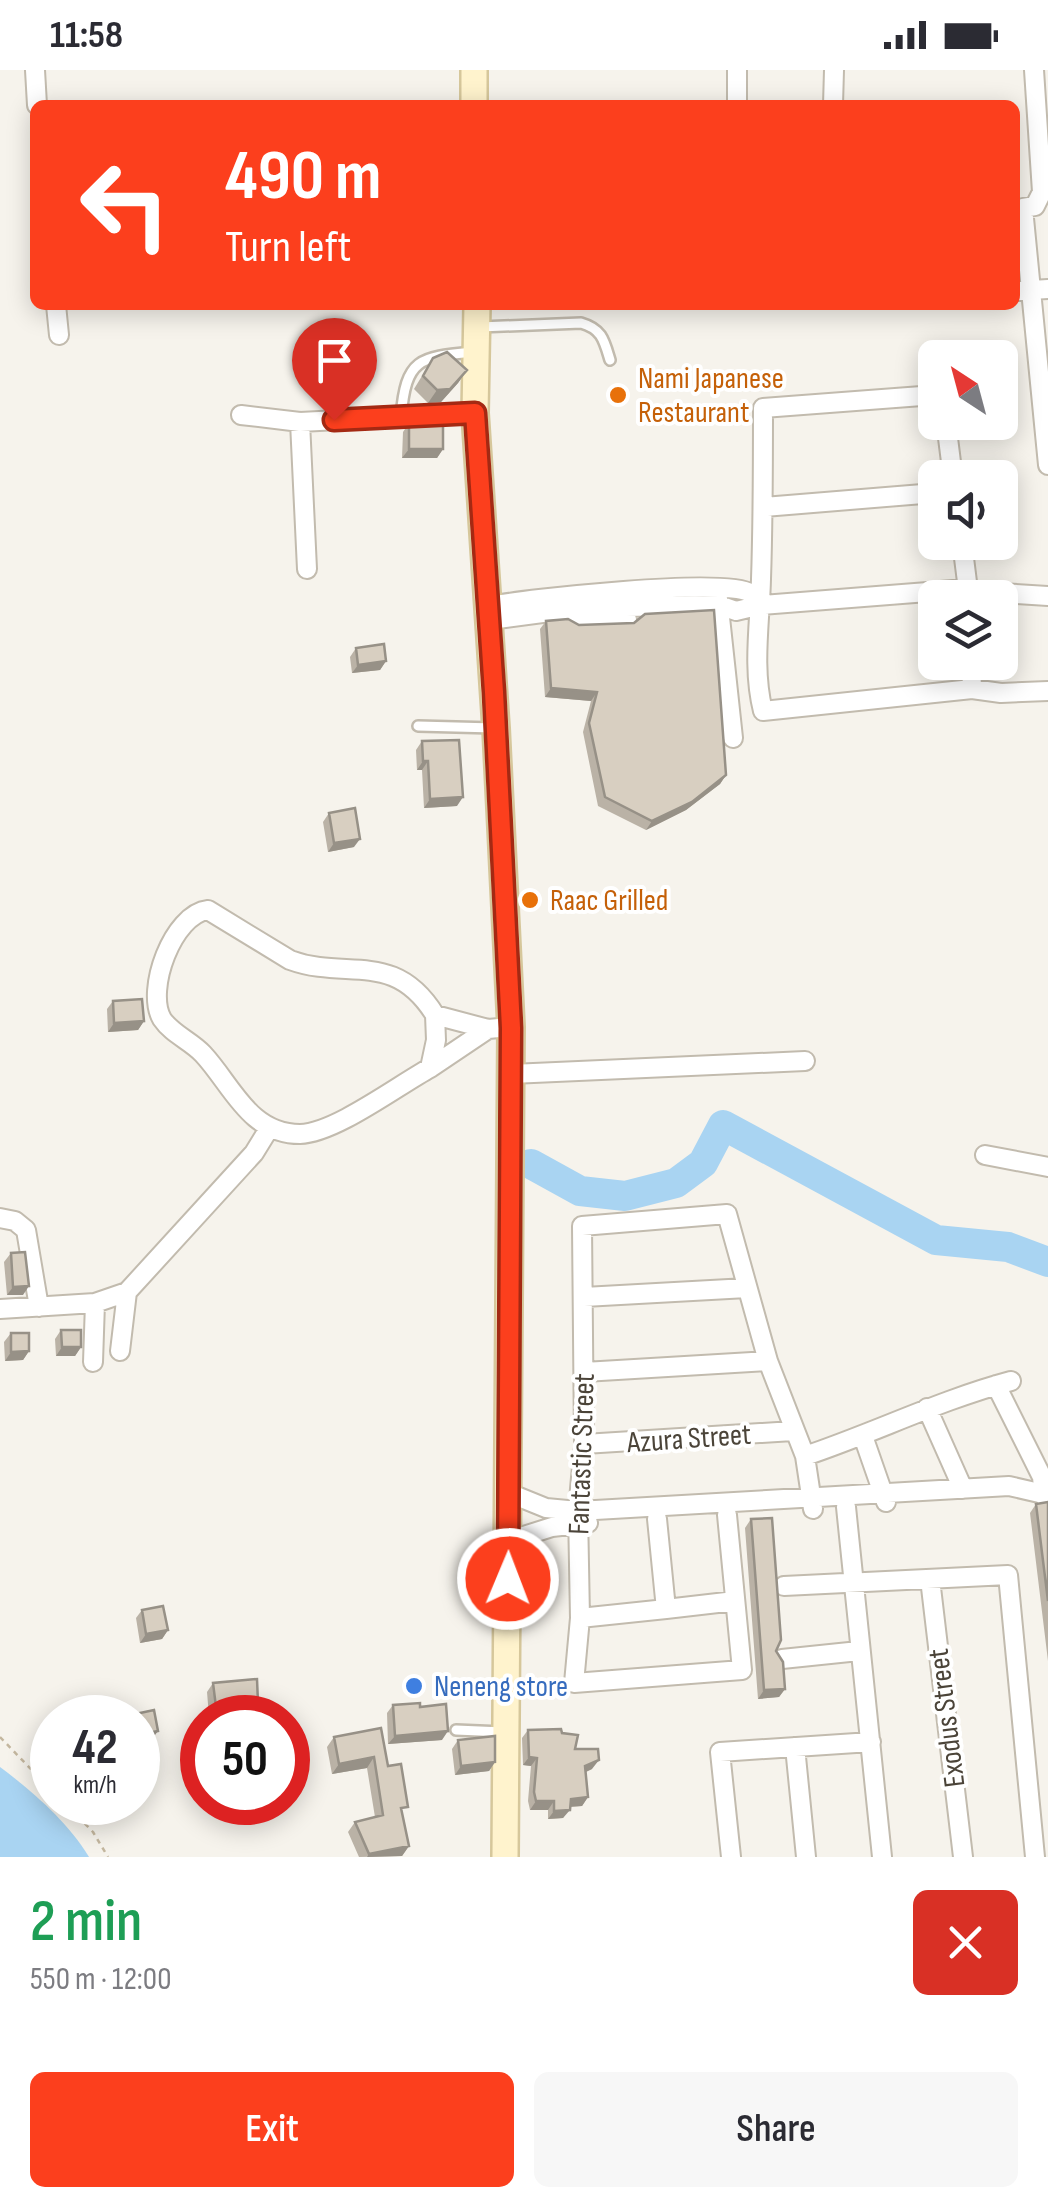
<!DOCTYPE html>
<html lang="en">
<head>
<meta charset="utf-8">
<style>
	:root { --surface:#fff; --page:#f7f7f7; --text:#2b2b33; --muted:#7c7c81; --accent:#fc3f1d }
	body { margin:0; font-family:"Sofia Sans Condensed",sans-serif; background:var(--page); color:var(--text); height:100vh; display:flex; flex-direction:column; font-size:38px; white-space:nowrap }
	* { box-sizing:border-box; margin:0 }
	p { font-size:32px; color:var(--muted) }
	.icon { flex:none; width:55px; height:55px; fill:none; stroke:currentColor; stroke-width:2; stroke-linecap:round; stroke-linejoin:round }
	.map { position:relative; height:1787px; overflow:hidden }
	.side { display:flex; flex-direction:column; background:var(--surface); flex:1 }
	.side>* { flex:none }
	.banner { position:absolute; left:30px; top:30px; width:990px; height:210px; border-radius:15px; box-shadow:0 5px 25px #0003; background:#fc3f1d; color:#fff; overflow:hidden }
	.needle { width:65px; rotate:324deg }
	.tools { position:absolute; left:918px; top:270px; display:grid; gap:20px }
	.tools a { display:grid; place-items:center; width:100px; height:100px; border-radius:15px; background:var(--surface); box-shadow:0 5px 25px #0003; font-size:50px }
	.speed { position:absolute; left:30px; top:1625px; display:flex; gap:20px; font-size:50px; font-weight:700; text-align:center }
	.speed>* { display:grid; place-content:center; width:130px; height:130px; border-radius:50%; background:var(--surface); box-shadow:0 5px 25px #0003; line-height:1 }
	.speed small { font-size:25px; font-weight:400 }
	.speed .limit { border:15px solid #d22; background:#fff; color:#111 }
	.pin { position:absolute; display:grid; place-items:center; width:85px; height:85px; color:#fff; margin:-102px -42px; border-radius:50% 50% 50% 0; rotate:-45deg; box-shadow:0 0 10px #0007 }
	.pin .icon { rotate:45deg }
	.me { position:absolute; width:110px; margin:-55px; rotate:1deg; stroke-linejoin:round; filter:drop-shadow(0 0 8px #0008) }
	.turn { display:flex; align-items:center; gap:35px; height:210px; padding:0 30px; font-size:45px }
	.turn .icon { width:130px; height:130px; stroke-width:2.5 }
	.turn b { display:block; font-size:70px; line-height:85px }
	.round { display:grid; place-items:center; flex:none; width:105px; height:105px; border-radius:15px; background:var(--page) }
	.summary { display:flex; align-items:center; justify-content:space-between; height:170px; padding:0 30px }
	h1 { font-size:60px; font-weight:600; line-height:75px; color:#1e9e55 }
	.cta { display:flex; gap:20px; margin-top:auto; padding:20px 30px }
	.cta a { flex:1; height:115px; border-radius:15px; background:var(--accent); color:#fff; font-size:40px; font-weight:600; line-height:115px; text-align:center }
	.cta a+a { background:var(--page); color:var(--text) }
	.status { display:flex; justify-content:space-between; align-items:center; height:70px; padding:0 50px; background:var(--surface); direction:ltr }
	.status svg { height:28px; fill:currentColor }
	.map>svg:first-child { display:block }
	.water { fill:#a9d4f2 }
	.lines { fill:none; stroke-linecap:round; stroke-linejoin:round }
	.river { stroke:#a9d4f2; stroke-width:30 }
	.lane-casing { stroke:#c2bbae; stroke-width:14 }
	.street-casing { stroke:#c2bbae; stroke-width:22 }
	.secondary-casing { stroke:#d6c79b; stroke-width:30 }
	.path { stroke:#c4b79f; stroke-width:2.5; stroke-dasharray:5 5; stroke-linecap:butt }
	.lane { stroke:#fff; stroke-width:9 }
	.street { stroke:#fff; stroke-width:18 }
	.secondary { stroke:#fff3cd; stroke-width:25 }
	.wall { fill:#bab2a6 }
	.shaded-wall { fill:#979187 }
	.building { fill:#d8cfc1; stroke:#979187; stroke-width:2.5 }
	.route-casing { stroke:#a42913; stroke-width:25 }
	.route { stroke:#fc3f1d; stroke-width:18 }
	.food-dot { fill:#e8710a; stroke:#fff; stroke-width:4 }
	.shop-dot { fill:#3f7fe0; stroke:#fff; stroke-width:4 }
	.labels { text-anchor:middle; stroke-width:8; stroke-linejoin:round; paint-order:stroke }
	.food-label { font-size:30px; fill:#c56008; stroke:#fff; text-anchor:start }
	.street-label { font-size:30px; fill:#4b4439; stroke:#fff }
	.shop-label { font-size:30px; fill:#366cbe; stroke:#fff; text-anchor:start }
</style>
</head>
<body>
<div class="status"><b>11:58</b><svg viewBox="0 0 49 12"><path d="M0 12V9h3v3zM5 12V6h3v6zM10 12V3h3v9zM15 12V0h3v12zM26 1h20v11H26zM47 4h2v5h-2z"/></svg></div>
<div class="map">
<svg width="1048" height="1787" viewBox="0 0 1048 1787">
	<rect width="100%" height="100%" fill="#f6f3ec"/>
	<path class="water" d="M 0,1697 C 32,1721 68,1752 89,1787 L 0,1787 Z"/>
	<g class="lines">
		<path class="river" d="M 531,1094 L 580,1121 L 625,1126 L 676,1113 L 703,1093 L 723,1055 L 936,1170 L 1008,1177 L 1048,1192"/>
		<defs>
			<path id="lane" d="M 480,257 L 581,253 C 602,259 604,270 610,290
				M 401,347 C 406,287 420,287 475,282
				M 418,656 L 494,658
				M 456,1660 L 503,1662"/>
			<path id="street" d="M 35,0 L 37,35
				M 737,0 L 737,35
				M 1034,0 L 1042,122 L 1035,136 L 1023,138 L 1048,395
				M 833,35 L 834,0
				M 1015,221 L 1048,219
				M 56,235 L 59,265
				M 935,325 L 763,338 C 763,395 763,452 761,509 C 760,552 752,598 763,641 L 972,619 L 1001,623 L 1048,621
				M 241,345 L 300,352 L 475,343
				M 300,352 L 307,499
				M 946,352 L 953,408
				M 764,437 L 935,423
				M 962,472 L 969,528
				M 718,529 L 733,668
				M 567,534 L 568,547 L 572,551 L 627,549
				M 489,536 C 526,529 725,507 750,523 C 755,526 757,531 761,535
				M 490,550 L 580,538 L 719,535 L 736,541 L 761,535 L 953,520 L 1048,526
				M 971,592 L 972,619
				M 435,945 L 436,970 L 430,998 C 397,1016 335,1063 300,1064 C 249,1064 232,1015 203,984 C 191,971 172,964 162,949 C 145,920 173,844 208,840 L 290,890 C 347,911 394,879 435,945 L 488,959 L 511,957
				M 430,998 L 488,959
				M 511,1004 L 805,991
				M 985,1085 L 1048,1097
				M 0,1148 L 15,1151 L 26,1160 L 39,1237
				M 584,1227 L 747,1218
				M 0,1239 L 95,1233 L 127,1222 L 254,1083 L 270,1057
				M 120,1281 L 127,1222
				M 93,1292 L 95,1233
				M 584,1302 L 768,1291
				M 996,1315 L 1042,1407 L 1044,1426
				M 927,1338 L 963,1419
				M 863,1366 L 886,1432
				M 584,1374 L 793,1361
				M 805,1386 C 874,1363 940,1330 1011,1311
				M 509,1423 L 546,1438 L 578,1441 L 1009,1416 L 1048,1425
				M 846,1437 L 882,1787
				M 727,1445 L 742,1600 L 574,1613 L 580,1548 L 578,1441 L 584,1374 L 582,1156 L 727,1144 L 768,1291 L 805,1386 L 813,1439
				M 508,1471 L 552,1457 L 588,1453
				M 930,1509 L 963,1787
				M 784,1516 L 1008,1505 L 1035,1787
				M 666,1539 L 735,1531
				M 580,1548 L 666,1539 L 657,1449
				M 782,1589 L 859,1581
				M 795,1677 L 806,1787
				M 731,1787 L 720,1682 L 871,1672"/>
			<path id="secondary" d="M 474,0 L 474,35
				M 477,235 L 475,343 L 496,658 L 511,957 L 505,1787"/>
		</defs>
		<use href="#lane" class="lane-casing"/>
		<use href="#street" class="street-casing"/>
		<use href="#secondary" class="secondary-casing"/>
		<path class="path" d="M 0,1667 L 52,1721
			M 64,1732 L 93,1762 L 108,1787"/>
		<use href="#lane" class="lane"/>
		<use href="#street" class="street"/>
		<use href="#secondary" class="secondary"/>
	</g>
	<path class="wall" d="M 433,288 L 467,300 L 458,313 L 441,332 L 428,333 L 414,319 Z
		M 409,353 L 443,379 L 437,388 L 402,388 L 403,362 Z
		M 546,551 L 726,705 L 720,714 L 686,740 L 646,760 L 598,736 L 583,662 L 591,631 L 545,627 L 540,559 Z
		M 356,578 L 386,591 L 380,600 L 352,603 L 350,587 Z
		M 422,671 L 457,736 L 424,738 L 422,700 L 417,700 L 416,680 Z
		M 329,743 L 354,777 L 328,782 L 323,752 Z
		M 113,931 L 144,951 L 138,960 L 108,962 L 107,939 Z
		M 11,1183 L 23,1225 L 7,1225 L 4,1192 Z
		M 61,1260 L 81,1277 L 75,1286 L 56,1286 L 55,1269 Z
		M 11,1263 L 29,1281 L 23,1290 L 5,1291 L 4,1272 Z
		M 1048,1432 L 1048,1591 L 1030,1443 L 1036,1434 Z
		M 751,1449 L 776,1581 L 785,1619 L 779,1627 L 758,1629 L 745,1458 Z
		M 142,1540 L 168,1560 L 162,1569 L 140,1573 L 136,1548 Z
		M 213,1613 L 258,1633 L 252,1642 L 209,1646 L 207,1622 Z
		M 393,1635 L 420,1637 L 442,1670 L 388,1674 L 387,1643 Z
		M 528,1660 L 562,1663 L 592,1699 L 586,1702 L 588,1727 L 582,1736 L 570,1737 L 563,1748 L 548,1749 L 548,1740 L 530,1740 L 528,1731 L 531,1696 L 523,1695 L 522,1668 Z
		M 334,1667 L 388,1696 L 409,1776 L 402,1786 L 359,1787 L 348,1762 L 355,1752 L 375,1747 L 367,1698 L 332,1704 L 327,1677 Z
		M 458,1670 L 495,1692 L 489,1701 L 455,1705 L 452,1679 Z"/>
	<path class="shaded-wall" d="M 467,300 L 458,313 L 441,332 L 428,333 L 437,320 Z
		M 409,379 L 443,379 L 437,388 L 402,388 Z
		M 386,591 L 380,600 L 352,603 L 358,595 Z
		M 551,618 L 597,622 L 591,631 L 545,627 Z
		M 423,691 L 428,691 L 422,700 L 417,700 Z
		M 726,705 L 720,714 L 686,740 L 646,760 L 652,751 Z
		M 463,727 L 457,736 L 424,738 L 430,729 Z
		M 360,769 L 354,777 L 328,782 L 334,773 Z
		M 144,951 L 138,960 L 108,962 L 114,953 Z
		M 29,1216 L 23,1225 L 7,1225 L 13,1217 Z
		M 62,1277 L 81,1277 L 75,1286 L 56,1286 Z
		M 29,1281 L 23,1290 L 5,1291 L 11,1282 Z
		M 168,1560 L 162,1569 L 140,1573 L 146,1564 Z
		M 785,1619 L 779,1627 L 758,1629 L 764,1620 Z
		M 258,1633 L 252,1642 L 209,1646 L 216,1637 Z
		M 158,1661 L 152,1669 L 138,1673 L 138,1665 Z
		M 448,1661 L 442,1670 L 388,1674 L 395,1666 Z
		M 374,1687 L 367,1698 L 332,1704 L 339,1694 Z
		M 529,1687 L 537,1688 L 531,1696 L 523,1695 Z
		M 599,1690 L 592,1699 L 579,1705 L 585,1696 Z
		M 495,1692 L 489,1701 L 455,1705 L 461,1696 Z
		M 588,1727 L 582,1736 L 565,1737 L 571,1729 Z
		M 536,1731 L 554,1731 L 548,1740 L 530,1740 Z
		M 570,1740 L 563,1748 L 548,1749 L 554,1741 Z
		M 409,1776 L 402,1786 L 367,1787 L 369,1784 Z"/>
	<path class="building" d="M 447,282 L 467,300 L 450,319 L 437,320 L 423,306 L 433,288 Z
		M 409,353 L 443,354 L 443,379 L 409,379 Z
		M 714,540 L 726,705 L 692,732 L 652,751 L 605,727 L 589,653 L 597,622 L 551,618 L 546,551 L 568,549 L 579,555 L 634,553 L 645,544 Z
		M 384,574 L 386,591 L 358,595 L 356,578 Z
		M 459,670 L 463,727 L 430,729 L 428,691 L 423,691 L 422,671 Z
		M 355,738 L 360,769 L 334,773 L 329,743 Z
		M 142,929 L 144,951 L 114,953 L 113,931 Z
		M 25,1182 L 29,1216 L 13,1217 L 11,1183 Z
		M 61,1260 L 81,1260 L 81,1277 L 62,1277 Z
		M 11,1263 L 29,1263 L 29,1281 L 11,1282 Z
		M 1048,1432 L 1048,1531 L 1036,1434 Z
		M 772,1448 L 781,1570 L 776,1581 L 783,1592 L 785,1619 L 764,1620 L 751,1449 Z
		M 163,1536 L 168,1560 L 146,1564 L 142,1540 Z
		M 257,1609 L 258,1633 L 216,1637 L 213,1613 Z
		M 420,1633 L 420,1637 L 446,1634 L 448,1661 L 395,1666 L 393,1635 Z
		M 154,1640 L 158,1661 L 138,1665 L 138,1648 L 126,1646 Z
		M 381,1658 L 388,1696 L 401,1694 L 408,1737 L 401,1738 L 409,1776 L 369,1784 L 355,1752 L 383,1745 L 374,1687 L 339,1694 L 334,1667 Z
		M 561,1659 L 562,1663 L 578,1665 L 575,1679 L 598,1679 L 599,1690 L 585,1696 L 588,1727 L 571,1729 L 570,1740 L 554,1741 L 554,1731 L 536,1731 L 534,1722 L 537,1688 L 529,1687 L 528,1660 Z
		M 495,1666 L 495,1692 L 461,1696 L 458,1670 Z"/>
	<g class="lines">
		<defs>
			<path id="route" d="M 334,350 L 475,343 L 494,622 L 511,958 L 508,1509"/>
		</defs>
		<use href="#route" class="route-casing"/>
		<use href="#route" class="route"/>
	</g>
	<g class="food-dot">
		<circle cx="618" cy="325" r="10"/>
		<circle cx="530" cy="830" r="10"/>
	</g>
	<circle class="shop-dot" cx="414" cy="1616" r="10"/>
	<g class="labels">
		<g class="food-label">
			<text x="638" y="318">Nami Japanese<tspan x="638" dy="34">Restaurant</tspan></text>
			<text x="550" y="840">Raac Grilled</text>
		</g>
		<g class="street-label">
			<text transform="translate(689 1368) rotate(-4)" y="10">Azura Street</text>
			<text transform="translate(581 1384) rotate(-88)" y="10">Fantastic Street</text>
			<text transform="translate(946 1648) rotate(-97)" y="10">Exodus Street</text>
		</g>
		<g class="shop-label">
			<text x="434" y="1626">Neneng store</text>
		</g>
	</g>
</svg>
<div class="tools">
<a><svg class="needle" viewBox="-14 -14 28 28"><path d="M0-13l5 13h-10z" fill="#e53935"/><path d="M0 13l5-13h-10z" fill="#7c7c81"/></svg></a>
<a><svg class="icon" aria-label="sound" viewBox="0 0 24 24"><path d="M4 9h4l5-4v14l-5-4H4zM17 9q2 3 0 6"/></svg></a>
<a><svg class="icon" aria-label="layers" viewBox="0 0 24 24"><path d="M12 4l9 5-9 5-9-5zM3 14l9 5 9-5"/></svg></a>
</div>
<div class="speed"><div>42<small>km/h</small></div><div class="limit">50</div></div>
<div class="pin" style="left:334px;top:350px;background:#d93025"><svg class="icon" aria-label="arrive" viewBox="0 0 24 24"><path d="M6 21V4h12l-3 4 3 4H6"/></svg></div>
<svg class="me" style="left:508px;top:1509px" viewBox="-20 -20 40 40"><circle r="17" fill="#fc3f1d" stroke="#fff" stroke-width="3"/><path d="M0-11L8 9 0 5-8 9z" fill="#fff"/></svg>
<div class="banner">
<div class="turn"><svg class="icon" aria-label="left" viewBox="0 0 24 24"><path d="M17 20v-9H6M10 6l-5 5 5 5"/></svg><div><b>490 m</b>Turn left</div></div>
</div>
</div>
<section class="side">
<div class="summary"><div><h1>2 min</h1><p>550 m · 12:00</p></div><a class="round" style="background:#d93025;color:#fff"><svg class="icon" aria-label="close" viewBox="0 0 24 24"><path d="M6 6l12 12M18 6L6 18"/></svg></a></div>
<div class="cta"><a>Exit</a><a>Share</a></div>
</section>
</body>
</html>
